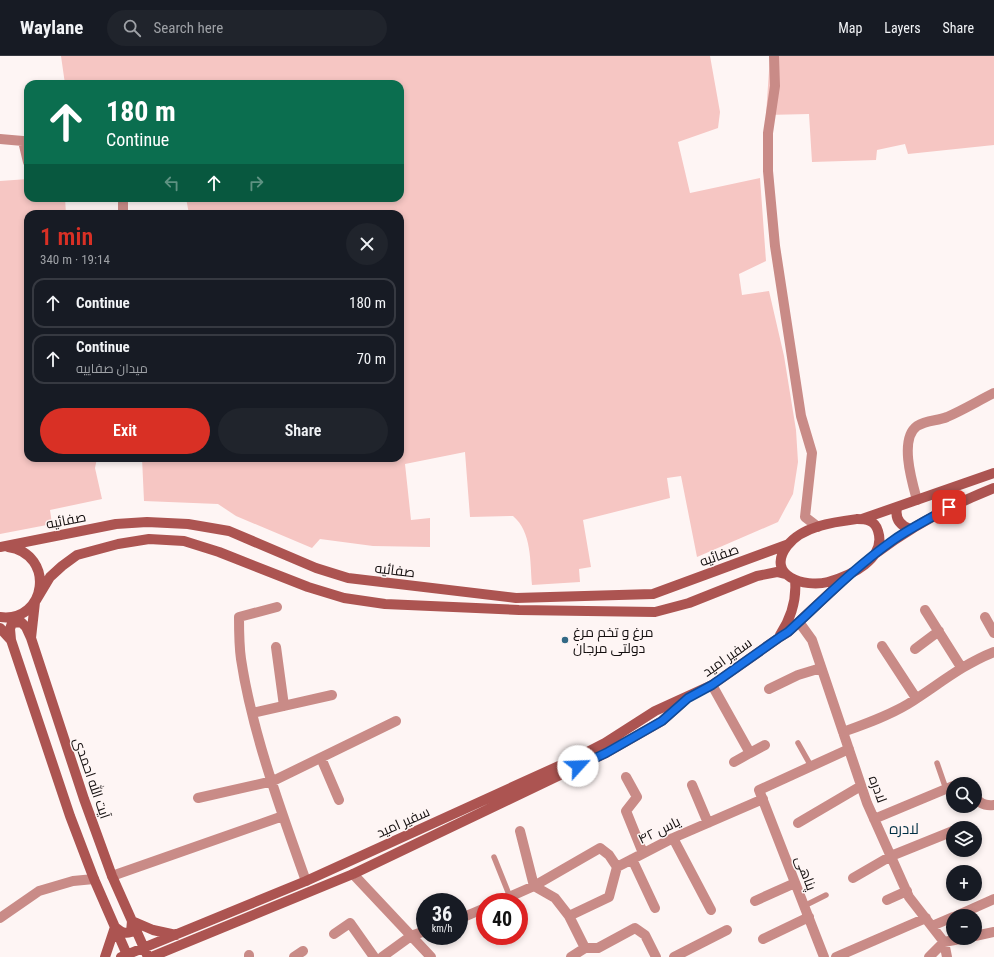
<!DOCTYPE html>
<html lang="en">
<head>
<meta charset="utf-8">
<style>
	:root { --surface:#171b24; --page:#20242c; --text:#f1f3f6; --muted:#9ea1a6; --line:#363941; --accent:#d93025 }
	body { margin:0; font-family:"Roboto Condensed",Cairo,sans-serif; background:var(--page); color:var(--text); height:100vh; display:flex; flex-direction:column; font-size:15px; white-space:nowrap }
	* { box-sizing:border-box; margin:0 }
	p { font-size:13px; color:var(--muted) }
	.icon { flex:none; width:22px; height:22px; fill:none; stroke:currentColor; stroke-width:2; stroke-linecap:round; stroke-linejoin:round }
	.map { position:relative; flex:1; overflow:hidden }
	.side { position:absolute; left:24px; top:154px; width:380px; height:252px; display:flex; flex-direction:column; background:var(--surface); border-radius:12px; box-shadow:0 2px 6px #0003 }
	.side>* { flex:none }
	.banner { position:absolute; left:24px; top:24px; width:380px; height:122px; border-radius:12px; box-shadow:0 2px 6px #0003; background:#0b6e4f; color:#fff; overflow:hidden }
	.controls { position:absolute; left:946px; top:721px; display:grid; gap:8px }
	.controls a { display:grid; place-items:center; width:36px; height:36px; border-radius:50%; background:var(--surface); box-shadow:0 2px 6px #0003; font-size:20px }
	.speed { position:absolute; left:416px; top:837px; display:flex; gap:8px; font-size:20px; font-weight:700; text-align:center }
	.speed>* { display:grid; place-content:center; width:52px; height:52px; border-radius:50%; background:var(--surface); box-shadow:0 2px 6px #0003; line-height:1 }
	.speed small { font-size:10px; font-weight:400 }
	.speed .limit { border:6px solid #d22; background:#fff; color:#111 }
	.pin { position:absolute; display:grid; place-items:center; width:34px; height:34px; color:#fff; margin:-17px; border-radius:8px; box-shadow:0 2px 6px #0006 }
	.me { position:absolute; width:44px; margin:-22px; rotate:65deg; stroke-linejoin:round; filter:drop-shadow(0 0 3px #0008) }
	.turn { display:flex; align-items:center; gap:14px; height:84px; padding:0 16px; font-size:18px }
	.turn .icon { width:52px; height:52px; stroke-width:2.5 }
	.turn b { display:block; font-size:28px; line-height:34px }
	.lanes { display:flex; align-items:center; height:38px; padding:0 16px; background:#0003; justify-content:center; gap:20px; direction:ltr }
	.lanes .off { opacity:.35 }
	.round { display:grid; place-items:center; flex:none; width:42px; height:42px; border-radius:21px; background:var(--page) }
	.headline { display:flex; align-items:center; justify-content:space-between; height:68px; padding:0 16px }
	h1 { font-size:24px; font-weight:600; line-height:30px; color:var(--accent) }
	.button { display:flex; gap:8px; margin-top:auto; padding:8px 16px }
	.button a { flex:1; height:46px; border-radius:24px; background:var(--accent); color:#fff; font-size:16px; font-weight:600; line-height:46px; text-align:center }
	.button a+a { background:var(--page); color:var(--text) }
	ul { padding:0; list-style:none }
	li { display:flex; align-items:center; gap:12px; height:50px; margin:0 8px 6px; padding:0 8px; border:2px solid var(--line); border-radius:12px }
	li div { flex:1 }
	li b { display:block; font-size:15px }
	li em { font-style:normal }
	header { display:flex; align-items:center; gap:24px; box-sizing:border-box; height:56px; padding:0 20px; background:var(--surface); border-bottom:1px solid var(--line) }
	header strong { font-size:19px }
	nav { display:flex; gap:22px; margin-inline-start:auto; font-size:14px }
	.search { width:280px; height:36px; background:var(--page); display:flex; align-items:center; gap:10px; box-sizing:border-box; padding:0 14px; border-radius:22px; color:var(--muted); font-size:15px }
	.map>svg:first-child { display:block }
	.green { fill:#f6c6c3 }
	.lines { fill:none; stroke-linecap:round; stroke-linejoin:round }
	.lane { stroke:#c98b87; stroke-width:5.5 }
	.street { stroke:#c98b87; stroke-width:10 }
	.secondary { stroke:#ac5451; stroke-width:10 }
	.route-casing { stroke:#114b97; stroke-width:10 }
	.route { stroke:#1a73e8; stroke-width:7 }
	.poi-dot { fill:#336985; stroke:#fef5f4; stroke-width:1.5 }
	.labels { text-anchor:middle; stroke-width:3; stroke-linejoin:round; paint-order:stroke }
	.street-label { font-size:14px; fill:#140f0f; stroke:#fef5f4 }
	.poi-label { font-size:14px; fill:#140f0f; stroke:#fef5f4; text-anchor:start }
	.neighbourhood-label { font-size:15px; fill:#002f44; stroke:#fef5f4 }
</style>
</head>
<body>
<header>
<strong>Waylane</strong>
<div class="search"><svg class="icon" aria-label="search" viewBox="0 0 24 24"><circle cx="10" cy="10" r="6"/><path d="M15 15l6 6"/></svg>Search here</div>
<nav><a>Map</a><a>Layers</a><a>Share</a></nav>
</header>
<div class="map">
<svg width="994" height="901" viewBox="0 0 994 901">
	<rect width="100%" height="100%" fill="#fef5f4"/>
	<path class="green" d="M 61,0 L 710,0 L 720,56 L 718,72 L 678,86 L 690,137 L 760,122 L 766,205 L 739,218 L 742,239 L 769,235 L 784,300 L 796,374 L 798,406 L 793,438 L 778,466 L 697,501 L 681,420 L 667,422 L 670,442 L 583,464 L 591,511 L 579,513 L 580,526 L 532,529 C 530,506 532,476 513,460 L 470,461 L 465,396 L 405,408 L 411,464 L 430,462 L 430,491 L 373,490 L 320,483 L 312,492 L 236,460 L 218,448 L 144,445 L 142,402 L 400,402 L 400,158 L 189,158 L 186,142 L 400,142 L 400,28 L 65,28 Z
		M 770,0 L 994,0 L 994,89 L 908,98 L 905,88 L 877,94 L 876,104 L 812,106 L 809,58 L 766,59 Z
		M 28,123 L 28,142 L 65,142 L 66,158 L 28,158 L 28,402 L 97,402 L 95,412 L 102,443 L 50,454 L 52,468 L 0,478 L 0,125 Z"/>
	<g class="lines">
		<path class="lane" d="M 798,687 L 811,710
			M 937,707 L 946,733
			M 494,801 L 510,841
			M 804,850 L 826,839"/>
		<path class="street" d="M 774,0 L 775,30 L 768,77 L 768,115 L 775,190 L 801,360 L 812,397 L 805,461 L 818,471
			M 0,83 L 23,85 L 28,106
			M 123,142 L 123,158
			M 917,444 C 912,426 899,383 917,370 C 927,364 937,365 947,361 C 963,354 978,345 994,337
			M 277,551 L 239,561 C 239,575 239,589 241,603 C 252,676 281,755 306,825
			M 925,554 L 961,611
			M 985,561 L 994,577
			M 799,566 L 812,584 L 867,747 L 909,841 L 944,886 L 947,901
			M 882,590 L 916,642
			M 276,591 L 284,650
			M 915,593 L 939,575
			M 712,629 L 750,697 L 734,706
			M 769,633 L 798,619 L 821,612
			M 252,657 L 332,639
			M 843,676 C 865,668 888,660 908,648 C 937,630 961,609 994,596
			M 750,697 L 765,689
			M 321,702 L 339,744
			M 626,721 L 637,741 L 626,755 L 643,797
			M 957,728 L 969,728
			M 692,729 L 708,767
			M 975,740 C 979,748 986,750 994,749
			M 198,742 L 273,725 L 396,665
			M 874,763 L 953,730
			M 798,767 L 861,730
			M 520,775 L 534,830 L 600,792 L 609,799 L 617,811
			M 673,782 L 711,854
			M 632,803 L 655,852
			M 353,818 L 431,901
			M 112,820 L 283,760
			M 853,822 L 891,800 L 953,775
			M 887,844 L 907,835
			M 755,845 L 795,827
			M 498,846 L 534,830 L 555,842 L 569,860 L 609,841 L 617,811 L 673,782 L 763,743
			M 569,860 L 585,892 L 598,892 L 635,872 L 645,879 L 656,901
			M 956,860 L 994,843
			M 0,862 L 39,835 L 73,825 L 94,823
			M 459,863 L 485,852
			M 932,870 L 953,861
			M 334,878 L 350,867 L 374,901
			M 975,880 L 994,876
			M 763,883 L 809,861
			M 249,899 L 249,901
			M 294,901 L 303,895
			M 382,901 L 411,880 L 425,875
			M 571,901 L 585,892
			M 674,901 L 727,874
			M 824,901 L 759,734 L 849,693
			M 836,901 L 926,862
			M 929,901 L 944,886 L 965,882"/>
		<path class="secondary" d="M 897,452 C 895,462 899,469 910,473
			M 857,463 C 866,463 875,464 878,475 C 887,503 850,520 828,526 C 805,532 765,520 787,490 C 802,470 834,466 857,463 Z
			M 862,463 L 994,417
			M 0,491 L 116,468 L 147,466 L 188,468 L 229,475 L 316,512 L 348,522 L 516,542 L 653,538 L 789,488
			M 875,498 C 912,470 951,449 994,432
			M 0,561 C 47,567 56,498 8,491
			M 0,572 L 11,584 L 70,760 L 94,823 L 128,901
			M 780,579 C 791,562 797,545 795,524
			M 11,584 L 10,573 L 12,567 L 21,566 L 26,571 L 31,582
			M 105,901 L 115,871 C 121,876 124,878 131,876 L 132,865 L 153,874 L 176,879
			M 121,901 L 306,825 L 572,704 L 605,687 L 655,655 L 712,629 L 780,581 L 788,576 L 850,518
			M 148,901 L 112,820 L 84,743 L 31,582 L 35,546 L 50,521 L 62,510 L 77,499 L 118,488 L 149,483 L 184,485 L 219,496 L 308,531 L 344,542 L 385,548 L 519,554 L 655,556 L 689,547 L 757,520 L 777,516 L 785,518
			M 151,901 L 353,818 L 606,697 L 662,665 L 682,647"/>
	</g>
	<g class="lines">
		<defs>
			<path id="route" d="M 578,710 L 606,697 L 662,665 L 688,642 L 712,629 L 780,581 L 788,576 C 822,545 854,512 892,485 C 910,472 930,463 949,451"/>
		</defs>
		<use href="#route" class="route-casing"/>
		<use href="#route" class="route"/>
	</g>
	<circle class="poi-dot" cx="565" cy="584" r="4"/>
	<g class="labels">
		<g class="street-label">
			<text transform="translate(66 464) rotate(-11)" y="5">صفائیه</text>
			<text transform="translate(719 499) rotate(-20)" y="5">صفائیه</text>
			<text transform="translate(395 514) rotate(7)" y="5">صفائیه</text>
			<text transform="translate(727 601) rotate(-35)" y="5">سفیر امید</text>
			<text transform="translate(92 722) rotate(71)" y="5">آیت الله احمدی</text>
			<text transform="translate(878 733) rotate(70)" y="5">لادره</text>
			<text transform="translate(403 766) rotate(-24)" y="5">سفیر امید</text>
			<text transform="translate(659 774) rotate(-26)" y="5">یاس ۴۲</text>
			<text transform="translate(806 817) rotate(69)" y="5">پناهی</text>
		</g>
		<g class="poi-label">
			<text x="573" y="581">مرغ و تخم مرغ<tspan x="573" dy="16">دولتی مرجان</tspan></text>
		</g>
		<g class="neighbourhood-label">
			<text x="904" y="778">لادره</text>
		</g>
	</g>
</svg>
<div class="controls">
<a><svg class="icon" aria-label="search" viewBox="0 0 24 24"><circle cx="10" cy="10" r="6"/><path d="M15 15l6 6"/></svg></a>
<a><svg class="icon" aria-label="layers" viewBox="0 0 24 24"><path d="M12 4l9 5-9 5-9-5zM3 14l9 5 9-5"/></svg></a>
<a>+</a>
<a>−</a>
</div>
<div class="speed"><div>36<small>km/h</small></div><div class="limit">40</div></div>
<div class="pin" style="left:949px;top:451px;background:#d93025"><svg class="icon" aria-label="arrive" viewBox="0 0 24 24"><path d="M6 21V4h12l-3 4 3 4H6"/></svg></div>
<svg class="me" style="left:578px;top:710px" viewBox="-20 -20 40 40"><circle r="19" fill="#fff"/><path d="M0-13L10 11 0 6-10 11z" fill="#1a73e8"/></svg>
<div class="banner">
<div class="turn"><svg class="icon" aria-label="ahead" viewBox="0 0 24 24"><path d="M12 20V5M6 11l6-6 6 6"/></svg><div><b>180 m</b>Continue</div></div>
<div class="lanes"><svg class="icon off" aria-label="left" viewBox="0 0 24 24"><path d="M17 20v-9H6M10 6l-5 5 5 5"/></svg><svg class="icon" aria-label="ahead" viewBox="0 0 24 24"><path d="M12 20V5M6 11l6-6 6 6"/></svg><svg class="icon off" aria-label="right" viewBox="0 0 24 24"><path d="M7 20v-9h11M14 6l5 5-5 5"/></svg></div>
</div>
<section class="side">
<div class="headline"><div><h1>1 min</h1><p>340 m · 19:14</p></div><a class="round"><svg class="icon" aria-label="close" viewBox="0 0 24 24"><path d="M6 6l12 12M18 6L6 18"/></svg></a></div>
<ul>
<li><svg class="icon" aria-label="ahead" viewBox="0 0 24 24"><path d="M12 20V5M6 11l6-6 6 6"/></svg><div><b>Continue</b></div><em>180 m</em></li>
<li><svg class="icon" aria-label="ahead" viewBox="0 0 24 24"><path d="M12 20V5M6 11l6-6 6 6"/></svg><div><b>Continue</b><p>میدان صفاییه</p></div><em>70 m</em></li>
</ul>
<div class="button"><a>Exit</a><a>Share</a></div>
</section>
</div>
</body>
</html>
